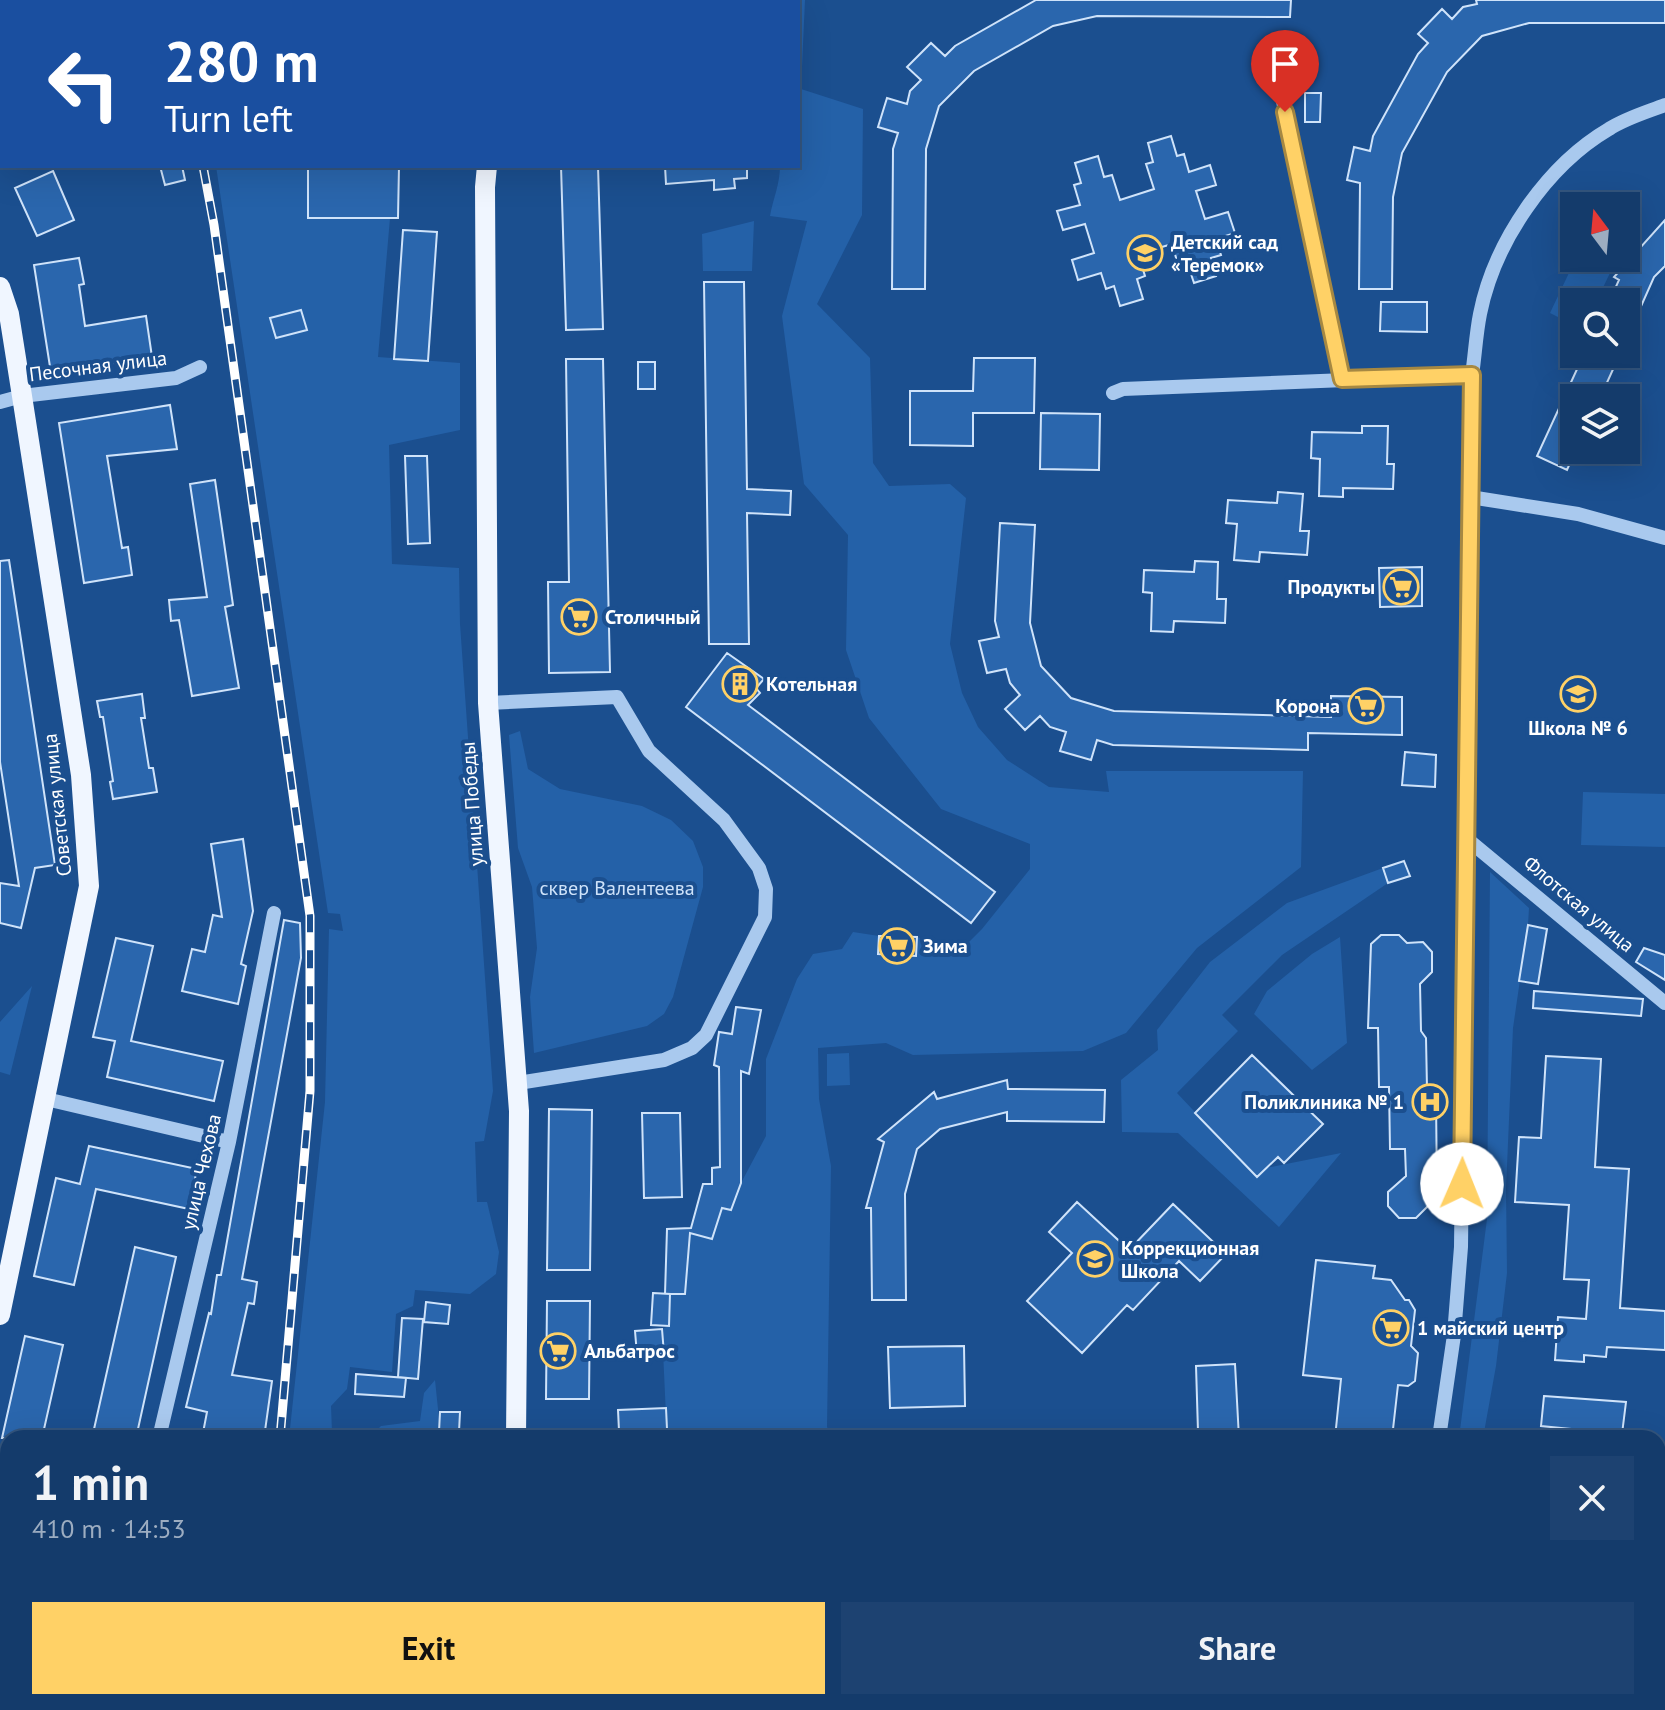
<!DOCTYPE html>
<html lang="en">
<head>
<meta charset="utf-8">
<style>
	:root { --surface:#143b6b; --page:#1d4271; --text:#f1f3f6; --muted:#9dadc1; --line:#33557e; --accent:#ffd166 }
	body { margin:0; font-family:"PT Sans",sans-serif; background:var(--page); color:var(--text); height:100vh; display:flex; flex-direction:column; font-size:30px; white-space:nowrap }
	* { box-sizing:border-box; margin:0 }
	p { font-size:26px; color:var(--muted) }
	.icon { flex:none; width:44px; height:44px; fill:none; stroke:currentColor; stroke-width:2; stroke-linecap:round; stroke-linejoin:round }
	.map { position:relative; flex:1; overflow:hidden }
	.panel { position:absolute; left:0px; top:1430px; width:1666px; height:280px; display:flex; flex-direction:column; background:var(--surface); border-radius:24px 24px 0 0; box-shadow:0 8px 32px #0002,0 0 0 2px var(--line) }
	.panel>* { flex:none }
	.top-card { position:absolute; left:0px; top:0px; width:800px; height:168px; box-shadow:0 8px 32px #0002,0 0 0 2px var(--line); background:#1a4fa0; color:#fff; overflow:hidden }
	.needle { width:52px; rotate:344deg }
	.buttons { position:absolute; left:1560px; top:192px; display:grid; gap:16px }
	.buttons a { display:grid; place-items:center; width:80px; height:80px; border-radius:0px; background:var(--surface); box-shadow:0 8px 32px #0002,0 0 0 2px var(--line); font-size:40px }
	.pin { position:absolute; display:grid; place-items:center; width:68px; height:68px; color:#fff; margin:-82px -34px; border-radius:50% 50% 50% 0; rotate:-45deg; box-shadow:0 0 8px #0007 }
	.pin .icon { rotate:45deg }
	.me { position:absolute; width:88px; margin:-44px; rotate:1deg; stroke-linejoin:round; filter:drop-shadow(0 0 6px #0008) }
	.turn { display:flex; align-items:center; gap:28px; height:168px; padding:0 32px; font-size:36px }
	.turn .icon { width:104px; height:104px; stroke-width:2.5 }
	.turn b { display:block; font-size:56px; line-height:68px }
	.round { display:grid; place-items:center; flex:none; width:84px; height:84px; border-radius:0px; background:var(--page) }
	.head { display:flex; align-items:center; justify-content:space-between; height:136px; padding:0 32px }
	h1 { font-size:48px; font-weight:700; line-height:60px }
	.action { display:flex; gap:16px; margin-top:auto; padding:16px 32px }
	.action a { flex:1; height:92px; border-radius:0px; background:var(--accent); color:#111; font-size:32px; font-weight:700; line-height:92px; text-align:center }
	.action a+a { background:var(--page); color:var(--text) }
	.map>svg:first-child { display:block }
	.green { fill:#2461a8 }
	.building { fill:#2a66ad; stroke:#cfe3fa; stroke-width:2 }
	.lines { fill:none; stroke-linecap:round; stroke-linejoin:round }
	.minor { stroke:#a9c9ee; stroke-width:14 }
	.major { stroke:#f0f6ff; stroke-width:20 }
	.rail-casing { stroke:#fff; stroke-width:9 }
	.rail { stroke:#1b4f8f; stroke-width:6; stroke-dasharray:18; stroke-linecap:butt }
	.route-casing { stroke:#a68842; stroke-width:20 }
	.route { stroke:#ffd166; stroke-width:14 }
	.labels { text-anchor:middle; stroke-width:8; stroke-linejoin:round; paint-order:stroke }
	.poi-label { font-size:20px; font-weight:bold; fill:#fff; stroke:#1b4f8f; text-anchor:start }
	.street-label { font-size:20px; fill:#fff; stroke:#1b4f8f }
	.park-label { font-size:20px; fill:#cfe3fa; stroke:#1b4f8f }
</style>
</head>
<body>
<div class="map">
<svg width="1665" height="1710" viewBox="0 0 1665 1710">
	<rect width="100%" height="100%" fill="#1b4f8f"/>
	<path class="green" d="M 187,0 L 524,0 L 188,2 Z
		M 741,0 L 805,0 L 801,89 L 863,109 L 862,215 L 817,304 L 870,358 L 873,463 L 889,486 L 950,484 L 966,498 L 950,644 L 962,693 L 978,727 L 1007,760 L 1049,787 L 1109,792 L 1106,771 L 1303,771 L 1301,867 L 1197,948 L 1126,1033 L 1083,1051 L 913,1055 L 886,1043 L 818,1048 L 819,1099 L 831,1166 L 827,1427 L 833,1438 L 667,1438 L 662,1329 L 669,1326 L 670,1294 L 685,1293 L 690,1233 L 712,1239 L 722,1208 L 731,1210 L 741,1183 L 766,1136 L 766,1059 L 797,979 L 813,954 L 842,949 L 853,932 L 879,936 L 878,954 L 916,956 L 917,937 L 959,952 L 982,929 L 1030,869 L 1030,844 L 941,809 L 869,718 L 846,650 L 848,535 L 804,484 L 782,316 L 807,221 L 770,216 C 773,199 780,184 780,166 L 798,166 L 798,2 Z
		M 216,166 L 308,166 L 308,218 L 390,218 L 378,357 L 460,363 L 460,430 L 389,445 L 392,564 L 459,568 L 460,624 L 493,1091 L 484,1141 L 475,1142 L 477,1202 L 487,1202 L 499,1252 L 496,1274 L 470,1294 L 415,1290 L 413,1306 L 396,1314 L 392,1372 L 350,1367 L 347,1389 L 331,1406 L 332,1432 L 341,1437 L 356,1438 L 289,1438 L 325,1102 L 329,929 L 343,931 L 340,914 L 328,913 Z
		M 754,221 L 752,271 L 703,271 L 702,234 Z
		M 1576,258 L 1610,273 L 1596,302 L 1574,302 L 1574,325 L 1550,313 Z
		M 520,731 L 528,769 L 560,789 L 642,806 L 671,820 L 693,841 L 703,867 L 703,887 L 673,997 L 664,1014 L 647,1026 L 534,1053 L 530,997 L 537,948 L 532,887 L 518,848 L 509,735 Z
		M 1583,792 L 1665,794 L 1665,847 L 1581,845 Z
		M 1383,868 L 1388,883 L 1282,955 L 1222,1015 L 1238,1031 L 1177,1093 L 1256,1177 L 1266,1168 L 1341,1153 L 1279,1227 L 1178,1133 L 1122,1132 L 1121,1080 L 1158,1050 L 1157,1030 L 1210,962 L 1287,903 Z
		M 1490,872 L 1529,908 L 1528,925 L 1513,1028 L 1506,1189 L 1507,1273 L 1496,1366 L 1483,1438 L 1459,1438 L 1487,1219 Z
		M 1340,937 L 1347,1043 L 1312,1070 L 1254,1014 L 1267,991 L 1312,954 Z
		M 32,986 L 10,1075 L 0,1072 L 0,1022 Z
		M 849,1053 L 850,1085 L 827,1086 L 827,1054 Z
		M 435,1380 L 441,1438 L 369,1438 L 381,1426 L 420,1421 L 424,1393 Z
		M 259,1702 L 408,1702 L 407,1710 L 258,1710 Z
		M 716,1702 L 856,1702 L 855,1710 L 716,1710 Z"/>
	<path class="building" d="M 1036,0 L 1291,0 L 1290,17 L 1097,16 L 1053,26 L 974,71 L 939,106 L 926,149 L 925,289 L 892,289 L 893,149 L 898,133 L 878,127 L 887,98 L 907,104 L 910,91 L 921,80 L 907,67 L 931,43 L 945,56 L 955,46 Z
		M 1476,0 L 1665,0 L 1665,23 L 1529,23 L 1482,36 L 1447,72 L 1402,153 L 1393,197 L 1392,289 L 1359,289 L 1360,183 L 1347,180 L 1354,147 L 1370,151 L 1373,136 L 1418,54 L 1428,43 L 1418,34 L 1442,9 L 1452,19 L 1463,7 L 1477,4 Z
		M 1305,93 L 1321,93 L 1320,122 L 1305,122 Z
		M 1171,136 L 1177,156 L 1184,154 L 1189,172 L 1210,165 L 1216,185 L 1196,191 L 1205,219 L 1228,212 L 1235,233 L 1216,239 L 1221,255 L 1211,258 L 1216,276 L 1194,283 L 1188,265 L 1179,268 L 1172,244 L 1138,254 L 1145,276 L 1137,279 L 1143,299 L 1120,306 L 1114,286 L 1106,289 L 1101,273 L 1078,280 L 1072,260 L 1094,253 L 1085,224 L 1063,230 L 1057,211 L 1080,205 L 1074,185 L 1081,183 L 1075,163 L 1098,156 L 1104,177 L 1112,175 L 1120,200 L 1154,189 L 1146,164 L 1153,162 L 1148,143 Z
		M 160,166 L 182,166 L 185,180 L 165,185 Z
		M 308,166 L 399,166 L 398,218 L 308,218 Z
		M 561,166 L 598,166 L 603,329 L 566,330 Z
		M 665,166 L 747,166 L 747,178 L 734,179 L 735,188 L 714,190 L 714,180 L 666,184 Z
		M 53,171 L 74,220 L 37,236 L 15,188 Z
		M 1665,220 L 1665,266 L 1654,277 L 1626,340 L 1626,302 L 1609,302 L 1619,280 L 1614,277 Z
		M 403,230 L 437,232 L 428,361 L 394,359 Z
		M 79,258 L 84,284 L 79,285 L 85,326 L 146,316 L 152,357 L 51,373 L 34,265 Z
		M 704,282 L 744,282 L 747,489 L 791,491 L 790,515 L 747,513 L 749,644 L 709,644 Z
		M 1381,302 L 1427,302 L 1427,332 L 1380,331 Z
		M 301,310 L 307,330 L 276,338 L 270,318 Z
		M 1584,354 L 1620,354 L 1600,398 L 1574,398 L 1574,454 L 1567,470 L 1537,456 Z
		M 974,358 L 1035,358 L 1034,413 L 973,413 L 973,446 L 910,445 L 910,391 L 973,391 Z
		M 566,359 L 603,359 L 610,672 L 549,673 L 548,582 L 569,582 Z
		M 638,362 L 655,362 L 655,389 L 638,389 Z
		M 170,405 L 177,449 L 107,456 L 122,548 L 128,547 L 132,575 L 84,583 L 59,423 Z
		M 1041,413 L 1100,414 L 1099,470 L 1040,469 Z
		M 1362,426 L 1388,426 L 1387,464 L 1394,464 L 1393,489 L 1343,488 L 1343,497 L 1319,496 L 1320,459 L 1311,458 L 1312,432 L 1362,433 Z
		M 405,456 L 427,456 L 430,543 L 408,544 Z
		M 215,480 L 233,605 L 225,607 L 239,688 L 192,696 L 179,620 L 171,621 L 169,600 L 207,597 L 190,484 Z
		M 1278,492 L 1303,494 L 1300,531 L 1309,531 L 1307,555 L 1260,552 L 1259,562 L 1234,560 L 1237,524 L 1226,523 L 1228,500 L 1277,503 Z
		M 1000,523 L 1035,525 L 1030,623 L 1041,666 L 1071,698 L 1114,711 L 1331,717 L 1331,696 L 1402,697 L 1402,735 L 1308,733 L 1308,750 L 1113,745 L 1097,740 L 1091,760 L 1060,751 L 1066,732 L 1050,727 L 1040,716 L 1025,730 L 1005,709 L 1020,695 L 1010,683 L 1006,669 L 987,673 L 979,641 L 999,637 L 995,621 Z
		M 9,560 L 55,865 L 35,868 L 21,928 L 0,923 L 0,883 L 19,886 L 0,762 L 0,561 Z
		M 1195,561 L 1218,562 L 1217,599 L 1226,599 L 1225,623 L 1174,621 L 1173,632 L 1151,631 L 1152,593 L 1143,592 L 1144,570 L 1194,572 Z
		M 1422,567 L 1422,606 L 1380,607 L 1379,568 Z
		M 727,653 L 764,679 L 756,688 L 760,693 L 748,705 L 995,892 L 971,923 L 686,707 Z
		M 142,694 L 145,718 L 141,718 L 149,768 L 153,768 L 157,792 L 113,799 L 110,782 L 113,781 L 103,717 L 100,717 L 97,701 Z
		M 1405,752 L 1436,755 L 1435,787 L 1402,785 Z
		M 243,839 L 253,911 L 241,964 L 246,966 L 238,1004 L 182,991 L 192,949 L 205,952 L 213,915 L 222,917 L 211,844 Z
		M 1404,861 L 1410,876 L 1388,883 L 1383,868 Z
		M 284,920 L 300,923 L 301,958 L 242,1279 L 257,1282 L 254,1304 L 248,1303 L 232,1375 L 272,1381 L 264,1438 L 202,1438 L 207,1412 L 186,1407 L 209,1313 L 211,1314 L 217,1275 L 221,1275 Z
		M 1528,925 L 1547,929 L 1538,984 L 1519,981 Z
		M 1381,935 L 1399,935 L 1407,943 L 1423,942 L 1432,952 L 1432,972 L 1420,984 L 1421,1031 L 1426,1038 L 1427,1088 L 1436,1098 L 1437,1197 L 1416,1218 L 1399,1218 L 1388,1206 L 1388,1192 L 1406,1176 L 1405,1149 L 1390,1149 L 1389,1087 L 1379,1087 L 1378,1028 L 1368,1028 L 1371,944 Z
		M 879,936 L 917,937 L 916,956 L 878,954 Z
		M 116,938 L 153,946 L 131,1041 L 223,1061 L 214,1101 L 107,1077 L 115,1041 L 93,1037 Z
		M 1644,948 L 1665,955 L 1665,980 L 1636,962 Z
		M 1534,991 L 1643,999 L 1641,1016 L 1533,1008 Z
		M 736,1007 L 761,1010 L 749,1074 L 741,1071 L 741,1183 L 731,1210 L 722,1208 L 712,1239 L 690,1233 L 685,1294 L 665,1294 L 667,1229 L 691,1228 L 703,1184 L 712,1184 L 712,1168 L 720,1167 L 719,1067 L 714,1065 L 719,1032 L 732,1034 Z
		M 1252,1055 L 1323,1124 L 1284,1163 L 1278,1157 L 1257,1177 L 1195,1113 Z
		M 1546,1056 L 1601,1059 L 1595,1167 L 1629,1169 L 1620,1308 L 1665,1311 L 1665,1350 L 1607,1347 L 1606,1357 L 1584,1355 L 1584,1362 L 1555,1360 L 1558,1317 L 1586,1319 L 1589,1280 L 1564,1279 L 1569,1205 L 1515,1202 L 1519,1137 L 1541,1138 Z
		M 1007,1080 L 1008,1089 L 1105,1090 L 1104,1122 L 1007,1121 L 1007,1112 L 940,1129 L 917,1149 L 905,1194 L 906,1300 L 872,1300 L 871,1208 L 866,1208 L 884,1142 L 878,1139 L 934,1092 L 937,1099 Z
		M 549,1109 L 592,1110 L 590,1270 L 547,1270 Z
		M 642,1113 L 680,1113 L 682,1197 L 644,1198 Z
		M 89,1146 L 197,1169 L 189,1209 L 96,1189 L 74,1285 L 34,1276 L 56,1178 L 80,1184 Z
		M 1077,1202 L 1129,1250 L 1173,1204 L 1226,1254 L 1200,1281 L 1179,1261 L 1133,1310 L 1127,1305 L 1082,1353 L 1027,1301 L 1072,1253 L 1049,1232 Z
		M 135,1247 L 176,1257 L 136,1438 L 92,1438 Z
		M 1316,1260 L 1375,1266 L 1373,1278 L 1391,1280 L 1405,1300 L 1409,1300 L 1415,1310 L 1411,1346 L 1418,1353 L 1415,1381 L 1408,1386 L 1398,1385 L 1392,1438 L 1335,1438 L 1341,1379 L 1303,1375 Z
		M 653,1293 L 670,1294 L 669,1326 L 651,1325 Z
		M 547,1301 L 590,1301 L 589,1399 L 546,1399 Z
		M 426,1302 L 450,1305 L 448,1324 L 424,1322 Z
		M 402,1318 L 423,1319 L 418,1379 L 398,1377 Z
		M 662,1329 L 664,1354 L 637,1355 L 635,1331 Z
		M 25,1336 L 63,1345 L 42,1438 L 2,1438 Z
		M 964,1346 L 965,1406 L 890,1408 L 888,1347 Z
		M 1235,1364 L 1239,1438 L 1204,1438 L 1203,1431 L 1198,1431 L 1196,1366 Z
		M 356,1374 L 406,1378 L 404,1397 L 355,1394 Z
		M 1544,1396 L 1626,1402 L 1622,1434 L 1541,1426 Z
		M 666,1408 L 667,1429 L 619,1431 L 618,1410 Z
		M 440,1412 L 460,1412 L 459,1432 L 439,1432 Z"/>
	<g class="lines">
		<path class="minor" d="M 1274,59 L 1342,379
			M 1113,393 L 1123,389 L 1472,375
			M 0,402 L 22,396 L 176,378 L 200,367
			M 1470,497 L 1578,514 L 1665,538
			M 488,703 L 617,697 L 649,751 L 724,820 L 759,868 L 766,889 L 765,917 L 706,1035 L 692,1048 L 664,1060 L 518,1083
			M 1467,839 L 1665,1003
			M 46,1099 L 229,1142
			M 159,1438 L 229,1142 L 274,913
			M 1439,1438 L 1454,1335 L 1461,1247 L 1472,375 C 1475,355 1476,334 1480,314 C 1494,243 1546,166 1609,129 C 1626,118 1647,112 1665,105
			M 1658,1698 L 1665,1686
			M 1381,1710 L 1386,1702"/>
		<path class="major" d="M 545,2 L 546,0
			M 487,166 L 485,187 L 488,703 L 519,1111 L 516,1438
			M 0,287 L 9,314 L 22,396 L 81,775 L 89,886 L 0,1315
			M 512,1710 L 512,1702"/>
		<defs>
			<path id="rail" d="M 169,0 L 169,2
				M 203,166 L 214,225 L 310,916 L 310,1091 L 280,1438
				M 241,1710 L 243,1702"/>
		</defs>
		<use href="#rail" class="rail-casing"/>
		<use href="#rail" class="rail"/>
	</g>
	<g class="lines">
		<defs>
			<path id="route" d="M 1285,112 L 1342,379 L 1472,375 L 1462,1184"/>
		</defs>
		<use href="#route" class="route-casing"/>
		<use href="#route" class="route"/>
	</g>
	<defs>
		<symbol id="school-ring" viewBox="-11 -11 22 22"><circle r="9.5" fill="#1b4f8f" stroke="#ffd166" stroke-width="1.5"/><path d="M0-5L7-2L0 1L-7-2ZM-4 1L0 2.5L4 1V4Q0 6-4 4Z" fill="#ffd166"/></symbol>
		<symbol id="supermarket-ring" viewBox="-11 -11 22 22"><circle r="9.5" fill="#1b4f8f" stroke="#ffd166" stroke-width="1.5"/><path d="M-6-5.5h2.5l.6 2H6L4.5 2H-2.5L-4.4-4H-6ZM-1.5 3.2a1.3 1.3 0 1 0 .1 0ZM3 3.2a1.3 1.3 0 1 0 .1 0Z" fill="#ffd166"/></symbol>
		<symbol id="building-ring" viewBox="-11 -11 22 22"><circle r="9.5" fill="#1b4f8f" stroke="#ffd166" stroke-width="1.5"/><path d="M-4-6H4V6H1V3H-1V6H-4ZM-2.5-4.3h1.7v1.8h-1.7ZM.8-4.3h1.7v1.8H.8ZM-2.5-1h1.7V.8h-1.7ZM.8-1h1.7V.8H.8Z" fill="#ffd166"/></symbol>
		<symbol id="hospital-ring" viewBox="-11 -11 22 22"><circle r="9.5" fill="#1b4f8f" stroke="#ffd166" stroke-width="1.5"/><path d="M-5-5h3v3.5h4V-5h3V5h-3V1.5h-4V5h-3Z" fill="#ffd166"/></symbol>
	</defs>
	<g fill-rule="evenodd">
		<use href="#school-ring" x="1125" y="233" width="40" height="40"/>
		<use href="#supermarket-ring" x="1381" y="567" width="40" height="40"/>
		<use href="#supermarket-ring" x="559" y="597" width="40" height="40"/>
		<use href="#building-ring" x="720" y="664" width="40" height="40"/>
		<use href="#school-ring" x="1558" y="674" width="40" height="40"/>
		<use href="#supermarket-ring" x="1346" y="686" width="40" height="40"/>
		<use href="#supermarket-ring" x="877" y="926" width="40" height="40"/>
		<use href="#hospital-ring" x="1410" y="1082" width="40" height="40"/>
		<use href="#school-ring" x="1075" y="1239" width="40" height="40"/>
		<use href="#supermarket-ring" x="1371" y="1308" width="40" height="40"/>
		<use href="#supermarket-ring" x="538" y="1331" width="40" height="40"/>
	</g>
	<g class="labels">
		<g class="poi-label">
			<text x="1171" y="249">Детский сад<tspan x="1171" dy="23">«Теремок»</tspan></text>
			<text x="1375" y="594" text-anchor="end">Продукты</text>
			<text x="605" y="624">Столичный</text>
			<text x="766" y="691">Котельная</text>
			<text x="1340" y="713" text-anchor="end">Корона</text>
			<text x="1578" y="735" text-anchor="middle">Школа № 6</text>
			<text x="923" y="953">Зима</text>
			<text x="1404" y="1109" text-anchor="end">Поликлиника № 1</text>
			<text x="1121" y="1255">Коррекционная<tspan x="1121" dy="23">Школа</tspan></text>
			<text x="1417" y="1335">1 майский центр</text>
			<text x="584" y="1358">Альбатрос</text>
		</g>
		<g class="street-label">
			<text transform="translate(98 366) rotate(-7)" y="7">Песочная улица</text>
			<text transform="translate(472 804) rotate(-94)" y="7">улица Победы</text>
			<text transform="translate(57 805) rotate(-96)" y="7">Советская улица</text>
			<text transform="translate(1579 904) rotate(40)" y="7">Флотская улица</text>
			<text transform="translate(201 1172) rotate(-77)" y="7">улица Чехова</text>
		</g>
		<g class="park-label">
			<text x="617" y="895">сквер Валентеева</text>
		</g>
	</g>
</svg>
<div class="buttons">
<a><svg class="needle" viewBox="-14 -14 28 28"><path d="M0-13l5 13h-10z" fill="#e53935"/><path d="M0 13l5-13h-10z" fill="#9dadc1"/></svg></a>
<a><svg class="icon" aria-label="search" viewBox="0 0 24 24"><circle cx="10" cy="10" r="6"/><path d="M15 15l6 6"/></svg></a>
<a><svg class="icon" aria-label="layers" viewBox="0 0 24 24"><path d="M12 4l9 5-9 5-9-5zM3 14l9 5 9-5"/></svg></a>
</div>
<div class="pin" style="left:1285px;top:112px;background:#d93025"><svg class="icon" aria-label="arrive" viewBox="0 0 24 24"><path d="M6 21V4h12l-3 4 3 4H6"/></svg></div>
<svg class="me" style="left:1462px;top:1184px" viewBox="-20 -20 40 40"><circle r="19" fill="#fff"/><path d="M0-13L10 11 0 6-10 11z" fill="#ffd166"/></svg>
<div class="top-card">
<div class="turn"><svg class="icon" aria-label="left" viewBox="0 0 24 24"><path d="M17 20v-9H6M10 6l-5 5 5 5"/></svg><div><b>280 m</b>Turn left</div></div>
</div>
<section class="panel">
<div class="head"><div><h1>1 min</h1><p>410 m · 14:53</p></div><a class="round"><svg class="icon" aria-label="close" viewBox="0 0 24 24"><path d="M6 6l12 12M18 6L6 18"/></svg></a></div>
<div class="action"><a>Exit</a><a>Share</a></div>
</section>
</div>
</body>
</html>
